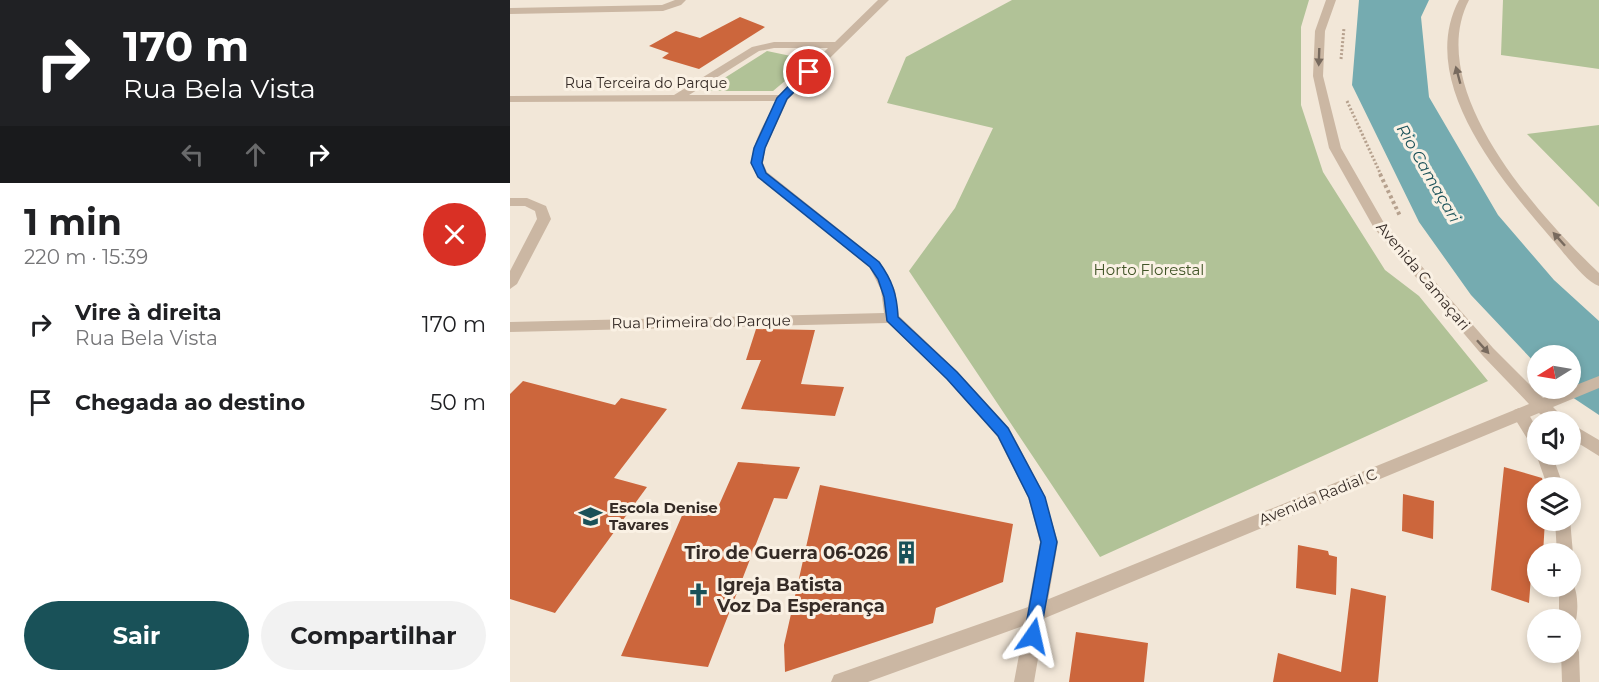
<!DOCTYPE html>
<html lang="pt">
<head>
<meta charset="utf-8">
<style>
	:root { --surface:#fff; --page:#f2f2f2; --text:#202124; --muted:#757577; --accent:#195158 }
	body { margin:0; font-family:Montserrat,sans-serif; background:var(--page); color:var(--text); height:100vh; display:flex; flex-direction:column; font-size:22px; white-space:nowrap }
	* { box-sizing:border-box; margin:0 }
	p { font-size:20px; color:var(--muted) }
	.icon { flex:none; width:33px; height:33px; fill:none; stroke:currentColor; stroke-width:2; stroke-linecap:round; stroke-linejoin:round }
	.map { position:relative; flex:1; overflow:hidden }
	.side { display:flex; flex-direction:column; background:var(--surface); width:510px }
	.side>* { flex:none }
	.guide { background:#202124; color:#fff; overflow:hidden }
	.needle { width:39px; rotate:259deg }
	.tools { position:absolute; left:1017px; top:345px; display:grid; gap:12px }
	.tools a { display:grid; place-items:center; width:54px; height:54px; border-radius:50%; background:var(--surface); box-shadow:0 3px 9px #0003; font-size:30px }
	.pin { position:absolute; display:grid; place-items:center; width:51px; height:51px; color:#fff; margin:-26px; border:3px solid #fff; border-radius:50%; box-shadow:0 2px 6px #0007 }
	.me { position:absolute; width:66px; margin:-33px; rotate:11deg; stroke-linejoin:round; filter:drop-shadow(0 0 4px #0008) }
	.turn { display:flex; align-items:center; gap:21px; height:126px; padding:0 24px; font-size:27px }
	.turn .icon { width:78px; height:78px; stroke-width:2.5 }
	.turn b { display:block; font-size:42px; line-height:51px }
	.lanes { display:flex; align-items:center; height:57px; padding:0 24px; background:#0003; justify-content:center; gap:30px; direction:ltr }
	.lanes .off { opacity:.35 }
	.round { display:grid; place-items:center; flex:none; width:63px; height:63px; border-radius:32px; background:var(--page) }
	.overview { display:flex; align-items:center; justify-content:space-between; height:102px; padding:0 24px }
	h1 { font-size:36px; font-weight:700; line-height:45px }
	.primary-button { display:flex; gap:12px; margin-top:auto; padding:12px 24px }
	.primary-button a { flex:1; height:69px; border-radius:36px; background:var(--accent); color:#fff; font-size:24px; font-weight:700; line-height:69px; text-align:center }
	.primary-button a+a { background:var(--page); color:var(--text) }
	ul { padding:0; list-style:none }
	li { display:flex; align-items:center; gap:18px; height:78px; padding:0 24px }
	li div { flex:1 }
	li b { display:block; font-size:22px }
	li em { font-style:normal }
	main { display:flex; flex:1; min-height:0 }
	.map>svg:first-child { display:block }
	.green { fill:#b1c297 }
	.water { fill:#75abb0 }
	.building { fill:#cc663c }
	.lines { fill:none; stroke-linecap:round; stroke-linejoin:round }
	.path-far1 { stroke:#b6a18e; stroke-width:3; stroke-dasharray:2 2; stroke-linecap:butt }
	.path { stroke:#b6a18e; stroke-width:4; stroke-dasharray:3 3; stroke-linecap:butt }
	.service { fill:#cbb7a3; fill-rule:evenodd }
	.minor { fill:#cbb7a3; fill-rule:evenodd }
	.tertiary { fill:#cbb7a3; fill-rule:evenodd }
	.oneway { fill:#786a5e }
	.route { fill:#1a73e8; stroke:#114b97; stroke-width:1.5 }
	.labels { text-anchor:middle; stroke-width:6; stroke-linejoin:round; paint-order:stroke }
	.far-street-label { font-size:14px; fill:#352b26; stroke:#faf1e4 }
	.park-label { font-size:15px; fill:#425528; stroke:#faf1e4 }
	.street-label { font-size:15px; fill:#352b26; stroke:#faf1e4 }
	.poi-label { font-size:15px; font-weight:bold; fill:#352b26; stroke:#faf1e4; text-anchor:start }
	.water-label { font-size:16px; font-style:italic; fill:#195158; stroke:#faf1e4 }
	.near-poi-label { font-size:18px; font-weight:bold; fill:#352b26; stroke:#faf1e4; text-anchor:end }
</style>
</head>
<body>
<main>
<section class="side">
<div class="guide">
<div class="turn"><svg class="icon" aria-label="right" viewBox="0 0 24 24"><path d="M7 20v-9h11M14 6l5 5-5 5"/></svg><div><b>170 m</b>Rua Bela Vista</div></div>
<div class="lanes"><svg class="icon off" aria-label="left" viewBox="0 0 24 24"><path d="M17 20v-9H6M10 6l-5 5 5 5"/></svg><svg class="icon off" aria-label="ahead" viewBox="0 0 24 24"><path d="M12 20V5M6 11l6-6 6 6"/></svg><svg class="icon" aria-label="right" viewBox="0 0 24 24"><path d="M7 20v-9h11M14 6l5 5-5 5"/></svg></div>
</div>
<div class="overview"><div><h1>1 min</h1><p>220 m · 15:39</p></div><a class="round" style="background:#d93025;color:#fff"><svg class="icon" aria-label="close" viewBox="0 0 24 24"><path d="M6 6l12 12M18 6L6 18"/></svg></a></div>
<ul>
<li><svg class="icon" aria-label="right" viewBox="0 0 24 24"><path d="M7 20v-9h11M14 6l5 5-5 5"/></svg><div><b>Vire à direita</b><p>Rua Bela Vista</p></div><em>170 m</em></li>
<li><svg class="icon" aria-label="arrive" viewBox="0 0 24 24"><path d="M6 21V4h12l-3 4 3 4H6"/></svg><div><b>Chegada ao destino</b></div><em>50 m</em></li>
</ul>
<div class="primary-button"><a>Sair</a><a>Compartilhar</a></div>
</section>
<div class="map">
<svg width="1089" height="682" viewBox="0 0 1089 682">
	<rect width="100%" height="100%" fill="#f2e7d8"/>
	<path class="green" d="M 502,0 L 799,0 L 791,27 L 791,105 L 813,172 L 875,270 L 909,296 L 978,381 L 590,557 L 399,271 L 445,208 L 483,128 L 377,103 L 396,57 Z
		M 993,0 L 1089,0 L 1089,69 L 991,55 Z
		M 257,51 L 300,60 L 263,91 L 194,91 Z
		M 1089,125 L 1089,207 L 1017,134 Z"/>
	<path class="water" d="M 849,0 L 919,0 L 911,17 L 919,97 L 988,215 L 1044,280 L 1089,321 L 1089,415 L 1050,389 L 1060,388 L 1060,356 L 1028,356 L 1027,365 L 961,295 L 909,222 L 842,85 Z"/>
	<path class="building" d="M 230,17 L 255,27 L 189,69 L 152,58 L 159,53 L 139,46 L 166,31 L 190,38 Z
		M 246,329 L 305,330 L 291,384 L 334,387 L 325,416 L 231,409 L 251,360 L 236,360 Z
		M 13,381 L 105,405 L 111,398 L 157,409 L 104,478 L 137,487 L 45,613 L 0,599 L 0,394 Z
		M 228,462 L 290,467 L 277,499 L 264,498 L 198,667 L 111,656 L 174,511 L 205,514 Z
		M 994,467 L 1032,478 L 1035,488 L 1028,488 L 1028,520 L 1035,520 L 1033,554 L 1028,554 L 1028,564 L 1022,563 L 1019,603 L 981,590 Z
		M 310,485 L 503,524 L 493,582 L 426,608 L 423,623 L 275,672 L 274,645 Z
		M 893,494 L 924,501 L 923,539 L 892,531 Z
		M 788,545 L 818,551 L 819,555 L 827,557 L 826,595 L 786,588 Z
		M 841,588 L 876,596 L 868,682 L 763,682 L 768,653 L 831,672 Z
		M 566,632 L 638,643 L 634,682 L 559,682 Z"/>
	<g class="lines">
		<path class="path-far1" d="M 831,59 L 834,28
			M 837,101 L 871,175"/>
		<path class="path" d="M 870,174 L 890,216"/>
		<path class="service" d="M 1009,408 C 1025,414 1028,435 1028,450 L 1023,448 L 1002,414 L 1004,410 Z
			M 1028,452 L 1028,454 L 1042,454 L 1054,488 L 1038,488 L 1026,454 Z
			M 1060,519 L 1063,554 L 1060,559 L 1060,554 L 1047,554 L 1045,520 Z
			M 1060,580 C 1069,588 1069,615 1064,626 L 1060,627 L 1060,620 L 1049,620 L 1049,586 L 1060,586 Z
			M 1060,644 L 1066,646 L 1069,652 L 1070,682 L 1052,682 L 1051,652 L 1060,652 Z"/>
		<path class="minor" d="M 165,0 L 176,0 L 171,5 L 153,11 L 0,14 L 0,8 L 152,5 Z
			M 368,0 L 379,0 L 278,99 L 255,149 L 253,163 L 257,172 L 370,262 L 385,290 L 389,316 L 447,371 L 499,428 L 533,492 L 548,542 L 524,682 L 504,682 L 530,542 L 518,497 L 487,436 L 437,379 L 378,323 L 0,332 L 0,322 L 374,313 L 371,290 L 360,268 L 246,174 C 235,150 255,124 266,101 L 0,102 L 0,96 L 164,95 L 242,47 L 264,42 L 325,42 ZM 264,48 L 318,48 L 270,95 L 179,95 L 249,51 Z
			M 0,198 L 17,198 L 36,206 L 41,219 L 7,284 L 0,289 L 0,271 L 27,219 L 25,211 L 15,206 L 0,206 Z"/>
		<path class="tertiary" d="M 816,0 L 826,0 L 815,31 L 813,76 L 831,148 L 874,223 L 983,348 L 1033,398 L 1089,376 L 1089,388 L 1043,407 L 1058,422 L 1039,422 L 1029,413 L 535,618 L 358,682 L 321,682 L 324,675 L 524,605 L 1019,404 L 973,356 L 864,228 L 819,148 L 803,76 L 805,31 Z
			M 949,0 L 959,0 C 913,89 1029,216 1089,273 L 1089,286 C 1074,281 1052,250 1041,238 C 991,180 906,81 949,0 Z
			M 1060,423 L 1089,440 L 1089,456 L 1060,438 Z"/>
	</g>
	<defs><path id="oneway-solid" d="M-6-.8H1V-3.2L6.5 0L1 3.2V.8H-6Z" transform="scale(1.5)"/></defs>
	<g class="oneway">
		<use href="#oneway-solid" transform="translate(809 57) rotate(92)"/>
		<use href="#oneway-solid" transform="translate(948 75) rotate(-105)"/>
		<use href="#oneway-solid" transform="translate(1049 239) rotate(-132)"/>
		<use href="#oneway-solid" transform="translate(973 347) rotate(48)"/>
	</g>
	<path class="route" d="M 295,69 L 304,72 L 277,99 L 255,148 L 252,163 L 256,173 L 369,262 C 382,280 387,294 388,317 L 447,372 L 498,428 L 535,497 L 547,542 L 529,641 L 523,644 L 517,641 L 514,636 L 531,542 L 519,498 L 488,436 L 437,379 L 377,321 L 374,297 L 368,279 L 360,267 L 248,177 L 241,163 L 244,148 L 267,98 Z"/>
	<defs>
		<symbol id="school-bare" viewBox="-9 -9 18 18"><path d="M0-5L7-2L0 1L-7-2ZM-4 1L0 2.5L4 1V4Q0 6-4 4Z" fill="#195158" stroke="#faf1e4" stroke-width="2.5" paint-order="stroke"/></symbol>
		<symbol id="building-bare" viewBox="-9 -9 18 18"><path d="M-4-6H4V6H1V3H-1V6H-4ZM-2.5-4.3h1.7v1.8h-1.7ZM.8-4.3h1.7v1.8H.8ZM-2.5-1h1.7V.8h-1.7ZM.8-1h1.7V.8H.8Z" fill="#195158" stroke="#faf1e4" stroke-width="2.5" paint-order="stroke"/></symbol>
		<symbol id="church-bare" viewBox="-9 -9 18 18"><path d="M-1.2-6h2.4v3.5h3.3v2.4h-3.3V6h-2.4V-.1h-3.3v-2.4h3.3Z" fill="#195158" stroke="#faf1e4" stroke-width="2.5" paint-order="stroke"/></symbol>
	</defs>
	<g fill-rule="evenodd">
		<use href="#school-bare" x="64" y="500" width="33" height="33"/>
		<use href="#building-bare" x="380" y="536" width="33" height="33"/>
		<use href="#church-bare" x="172" y="578" width="33" height="33"/>
	</g>
	<g class="labels">
		<g class="far-street-label">
			<text x="136" y="88">Rua Terceira do Parque</text>
		</g>
		<g class="park-label">
			<text x="639" y="275">Horto Florestal</text>
		</g>
		<g class="street-label">
			<text transform="translate(913 276) rotate(50)" y="5">Avenida Camaçari</text>
			<text transform="translate(191 322) rotate(-1)" y="5">Rua Primeira do Parque</text>
			<text transform="translate(808 497) rotate(-22)" y="5">Avenida Radial C</text>
		</g>
		<g class="poi-label">
			<text x="99" y="513">Escola Denise<tspan x="99" dy="17">Tavares</tspan></text>
		</g>
		<g class="water-label">
			<text transform="translate(919 173) rotate(60)" y="6">Rio Camaçari</text>
		</g>
		<g class="near-poi-label">
			<text x="378" y="559">Tiro de Guerra 06-026</text>
			<text x="207" y="591" text-anchor="start">Igreja Batista<tspan x="207" dy="21">Voz Da Esperança</tspan></text>
		</g>
	</g>
</svg>
<div class="tools">
<a><svg class="needle" viewBox="-14 -14 28 28"><path d="M0-13l5 13h-10z" fill="#e53935"/><path d="M0 13l5-13h-10z" fill="#757577"/></svg></a>
<a><svg class="icon" aria-label="sound" viewBox="0 0 24 24"><path d="M4 9h4l5-4v14l-5-4H4zM17 9q2 3 0 6"/></svg></a>
<a><svg class="icon" aria-label="layers" viewBox="0 0 24 24"><path d="M12 4l9 5-9 5-9-5zM3 14l9 5 9-5"/></svg></a>
<a>+</a>
<a>−</a>
</div>
<div class="pin" style="left:299px;top:72px;background:#d93025"><svg class="icon" aria-label="arrive" viewBox="0 0 24 24"><path d="M6 21V4h12l-3 4 3 4H6"/></svg></div>
<svg class="me" style="left:523px;top:636px" viewBox="-20 -20 40 40"><path d="M0-17L14 15 0 8-14 15z" fill="#1a73e8" stroke="#fff" stroke-width="4"/></svg>
</div>
</main>
</body>
</html>
